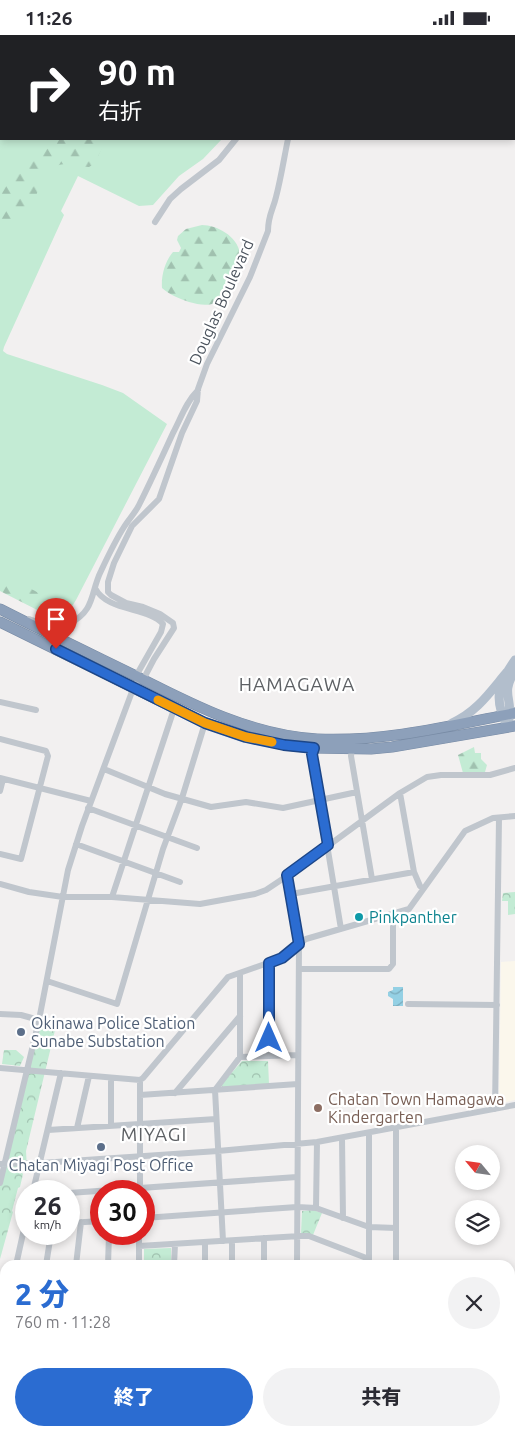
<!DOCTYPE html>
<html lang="ja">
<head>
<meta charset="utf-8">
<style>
	:root { --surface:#fff; --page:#f2f2f3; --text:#2b2b33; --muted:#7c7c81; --accent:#2b6cd1 }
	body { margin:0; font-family:Ubuntu,"Noto Sans JP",sans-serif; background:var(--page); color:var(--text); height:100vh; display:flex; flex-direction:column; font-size:19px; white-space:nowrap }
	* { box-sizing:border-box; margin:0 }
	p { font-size:16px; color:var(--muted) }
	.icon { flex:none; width:28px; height:28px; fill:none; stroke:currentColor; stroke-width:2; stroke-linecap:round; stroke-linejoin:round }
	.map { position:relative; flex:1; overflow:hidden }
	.panel { position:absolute; left:0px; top:1225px; width:515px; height:176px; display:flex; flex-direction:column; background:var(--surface); border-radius:15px 15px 0 0; box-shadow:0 2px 8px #0003 }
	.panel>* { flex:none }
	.top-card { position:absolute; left:0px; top:0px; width:515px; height:105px; box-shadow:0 2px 8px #0003; background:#202124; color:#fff; overflow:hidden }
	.needle { width:32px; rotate:299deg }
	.controls { position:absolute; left:455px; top:1110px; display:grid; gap:10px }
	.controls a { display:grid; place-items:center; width:45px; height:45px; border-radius:50%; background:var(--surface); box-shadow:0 2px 8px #0003; font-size:25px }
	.speed { position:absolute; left:15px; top:1145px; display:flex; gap:10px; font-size:25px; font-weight:700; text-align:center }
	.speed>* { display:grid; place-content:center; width:65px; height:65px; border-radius:50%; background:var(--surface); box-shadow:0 2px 8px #0003; line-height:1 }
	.speed small { font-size:12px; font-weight:400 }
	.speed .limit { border:8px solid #d22; background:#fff; color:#111 }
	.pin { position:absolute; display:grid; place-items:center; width:42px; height:42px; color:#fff; margin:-51px -21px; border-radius:50% 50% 50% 0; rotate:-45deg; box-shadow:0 0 5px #0007 }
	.pin .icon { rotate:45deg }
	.me { position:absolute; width:55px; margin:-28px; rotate:0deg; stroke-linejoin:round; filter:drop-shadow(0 0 4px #0008) }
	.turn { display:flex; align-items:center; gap:18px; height:105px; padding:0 15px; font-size:22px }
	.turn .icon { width:65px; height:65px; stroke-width:2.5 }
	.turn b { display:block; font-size:35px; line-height:42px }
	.round { display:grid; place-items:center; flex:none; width:52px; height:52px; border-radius:26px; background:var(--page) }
	.head { display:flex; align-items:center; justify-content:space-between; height:85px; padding:0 15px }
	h1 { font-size:30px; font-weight:800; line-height:38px; color:var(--accent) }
	.button { display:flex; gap:10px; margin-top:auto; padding:10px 15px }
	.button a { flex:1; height:58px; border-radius:30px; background:var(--accent); color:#fff; font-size:20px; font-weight:800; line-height:58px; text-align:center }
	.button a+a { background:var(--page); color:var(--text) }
	.status { display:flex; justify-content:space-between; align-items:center; height:35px; padding:0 25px; background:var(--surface); direction:ltr }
	.status svg { height:14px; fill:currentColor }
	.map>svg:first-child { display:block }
	.commercial { fill:#fbf7ec }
	.green { fill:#c3ebd4 }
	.forest { fill:url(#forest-firs) }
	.park { fill:url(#park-crowns) }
	.water { fill:url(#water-waves) }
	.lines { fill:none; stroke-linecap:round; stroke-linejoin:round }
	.highway-casing { stroke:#788ba5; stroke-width:11 }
	.minor { stroke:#c0c6cd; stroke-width:6 }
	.major { stroke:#b2becc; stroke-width:9 }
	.highway { stroke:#8da0ba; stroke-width:10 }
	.route-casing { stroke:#1c4688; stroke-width:12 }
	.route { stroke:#2b6cd1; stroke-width:9 }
	.slow { stroke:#f59e0b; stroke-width:9 }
	.culture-dot { fill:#0f9aa8; stroke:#fff; stroke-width:2 }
	.service-dot { fill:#5c6f8a; stroke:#fff; stroke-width:2 }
	.education-dot { fill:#8d6e63; stroke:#fff; stroke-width:2 }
	.labels { text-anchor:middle; stroke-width:4.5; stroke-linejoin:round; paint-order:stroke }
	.street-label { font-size:16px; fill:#4a525c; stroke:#fff }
	.culture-label { font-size:16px; fill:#0d838f; stroke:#fff; text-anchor:start }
	.service-label { font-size:16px; fill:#4e5e75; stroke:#fff; text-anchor:start }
	.education-label { font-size:16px; fill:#785e54; stroke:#fff; text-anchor:start }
	.quarter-label { font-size:19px; letter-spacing:1px; fill:#5d6064; stroke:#fff }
</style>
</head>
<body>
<div class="status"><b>11:26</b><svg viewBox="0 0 49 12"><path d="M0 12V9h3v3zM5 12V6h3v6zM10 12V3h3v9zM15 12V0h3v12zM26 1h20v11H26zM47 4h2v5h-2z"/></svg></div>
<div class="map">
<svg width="515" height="1401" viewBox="0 0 515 1401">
	<defs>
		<pattern id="forest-firs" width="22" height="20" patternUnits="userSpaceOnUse" patternTransform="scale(1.25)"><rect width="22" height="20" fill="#c3ebd4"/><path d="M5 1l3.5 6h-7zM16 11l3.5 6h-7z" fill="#a0c1af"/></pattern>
		<pattern id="park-crowns" width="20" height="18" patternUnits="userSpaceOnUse" patternTransform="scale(1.25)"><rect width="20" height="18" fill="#c3ebd4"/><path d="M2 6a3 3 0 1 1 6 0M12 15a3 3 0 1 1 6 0" fill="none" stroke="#a0c1af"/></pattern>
		<pattern id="water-waves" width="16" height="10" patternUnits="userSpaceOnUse" patternTransform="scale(1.25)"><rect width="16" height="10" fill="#94d0e4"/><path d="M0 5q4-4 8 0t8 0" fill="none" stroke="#7babbc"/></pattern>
	</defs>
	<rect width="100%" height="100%" fill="#f2f0f0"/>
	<path class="commercial" d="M 515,926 L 515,1065 L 503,1068 L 499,1064 L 501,927 Z"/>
	<path class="green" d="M 0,0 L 280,0 L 1,1 L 1,104 L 222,104 L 203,124 L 179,141 L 153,170 L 139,171 L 78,141 L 61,176 L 64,180 L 4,312 L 3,316 L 7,319 L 102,350 L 123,358 L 167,389 L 76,565 L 66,581 L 55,583 L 0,555 Z"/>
	<path class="forest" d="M 42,104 C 56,104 95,99 104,109 L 94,129 L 89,132 C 81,132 74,129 66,129 C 37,129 40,168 24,183 C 17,190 7,190 0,196 L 0,158 L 16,132 L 34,119 L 40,111 Z
		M 202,190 C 217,190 237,201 240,218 C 242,236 231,263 212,269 C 204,271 197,269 189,267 C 180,264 170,260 162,253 C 161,241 165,226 173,217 L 179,217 L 181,213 L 177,205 L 178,201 L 186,194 Z
		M 0,544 C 9,548 34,553 38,558 C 43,564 46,572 52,578 L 49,581 L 0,556 Z
		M 474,712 L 475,718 L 481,718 L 481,724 L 487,730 L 485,737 L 463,738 L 458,720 Z"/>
	<path class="park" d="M 515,857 L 515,879 L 508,880 L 508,866 L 502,866 L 503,858 Z
		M 39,986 L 56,991 L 26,1116 L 27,1133 L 23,1133 L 22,1138 L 23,1139 L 20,1152 L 18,1153 L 12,1176 L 13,1177 L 0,1224 L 0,1148 Z
		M 4,1015 L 16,1015 L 24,1022 L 20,1031 L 2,1029 Z
		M 242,1026 L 268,1026 L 269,1049 L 223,1053 L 221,1050 Z
		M 313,1175 L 322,1178 L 313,1200 L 307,1198 L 301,1198 L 302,1176 Z
		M 171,1213 L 171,1230 L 144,1230 L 144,1214 Z"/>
	<path class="water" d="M 393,952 L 403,952 L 403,971 L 393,971 L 393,964 L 388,961 L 388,957 L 393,955 Z
		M 5,1259 L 5,1396 L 510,1396 L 510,1367 L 515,1367 L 515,1401 L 0,1401 L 0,1260 Z"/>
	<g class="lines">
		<defs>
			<path id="highway" d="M 0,574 C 45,597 91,619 136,641 C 193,670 251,700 317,704 C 384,707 449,691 515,678
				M 0,587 L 205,688 L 247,702 L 285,710 L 314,713 L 371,714 L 392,712 L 515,691"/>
		</defs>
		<use href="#highway" class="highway-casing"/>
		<path class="minor" d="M 298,1 L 298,0
			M 491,1 L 491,0
			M 514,82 L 515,83
			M 155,187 L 170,164 L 181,154 L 219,125 L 236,104
			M 95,553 C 107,577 149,572 163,589 L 161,597 L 136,641
			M 29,584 C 42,589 56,596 69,589 C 96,575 90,558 101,536 C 108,521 115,506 124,492 C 129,484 135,478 139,470 C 151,446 162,422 173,398 C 181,383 186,367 198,355
			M 143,645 L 154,624 L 174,593 L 173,588 L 160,579 L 143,572 L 126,568 L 111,560 L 108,557 L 108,547 L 114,528 L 132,491 L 159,464 L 182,398 L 197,366 L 198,354 L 207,329 L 250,242 L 268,196 C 268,180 273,175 276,162 C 281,143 284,123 288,104
			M 0,667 L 36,675
			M 0,704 L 46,716 L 48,721 L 21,824 L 0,819
			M 314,713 L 312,719 L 341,894
			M 352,714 L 351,721 L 372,844
			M 104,734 L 165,759 L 211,772 L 246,767 L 283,773 L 357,757
			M 0,743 L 91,766
			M 0,756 L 3,744
			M 88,773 L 197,813
			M 76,809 L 180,847
			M 414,837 L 420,851 L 423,854
			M 287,841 L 299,909 L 297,1230
			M 0,849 L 29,857 L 63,862 L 112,862 L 200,869 L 255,859 L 266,855 L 287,841 L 400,758 L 427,742 L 441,740 L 490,740 L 515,733
			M 291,859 L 414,837 L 400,758
			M 112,862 L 174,674
			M 299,934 L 389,934 L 393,929 L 393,879
			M 47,946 L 117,969 L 163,814 L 182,763 L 205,688
			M 408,969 L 497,970
			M 0,979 L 21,980 L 39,985
			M 269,1021 L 269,928
			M 240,1022 L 298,1020
			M 0,1033 L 140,1045 L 143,1043 L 228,942 L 282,923 L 306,904 L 409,874 L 465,796 L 493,783 L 515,781
			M 140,1045 L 140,1156
			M 175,1058 L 240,981
			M 140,1060 L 298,1049
			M 495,1074 L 499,783
			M 111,1090 L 111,1043
			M 77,1093 L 89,1041
			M 396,1093 L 396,1230
			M 48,1095 L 216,1084
			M 342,1103 L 343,1183
			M 0,1129 L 41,1128 L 218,1116 L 317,1107 L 515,1070
			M 0,1148 L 39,985 L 68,835 L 82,791 L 133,654 L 139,643
			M 33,1156 L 61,1038
			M 69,1158 L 297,1142
			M 316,1173 L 317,1107
			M 144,1183 L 297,1172 L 316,1173 L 369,1192 L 396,1193
			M 69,1188 L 101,1186
			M 223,1206 L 215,1055 L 240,1022 L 240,939
			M 139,1211 L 300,1201 L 309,1201 L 369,1224
			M 16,1230 L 26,1185
			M 46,1230 L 51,1199
			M 76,1230 L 81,1187
			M 108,1230 L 109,1199
			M 139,1230 L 139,1199
			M 174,1230 L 175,1209
			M 205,1230 L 205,1207
			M 232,1230 L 232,1206
			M 264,1230 L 264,1203
			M 369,1230 L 369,1098
			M 0,1245 L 5,1243
			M 510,1352 L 515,1352"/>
		<path class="major" d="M 509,684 C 513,663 500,659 515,636
			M 452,688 C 477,677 490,657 507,637
			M 508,692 C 493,665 498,649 515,625"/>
		<use href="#highway" class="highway"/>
	</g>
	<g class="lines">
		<defs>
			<path id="route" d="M 56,614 L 205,688 L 246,702 L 284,710 L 314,713 L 312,719 L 328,810 L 287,840 L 299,909 L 282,923 L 269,928 L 269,1003"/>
		</defs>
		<use href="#route" class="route-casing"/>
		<use href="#route" class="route"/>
		<path class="slow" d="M 158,665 L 205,688 L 246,702 L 272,707"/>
	</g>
	<circle class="culture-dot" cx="359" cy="882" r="5"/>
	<g class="service-dot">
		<circle cx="21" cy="997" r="5"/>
		<circle cx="101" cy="1112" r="5"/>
	</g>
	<circle class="education-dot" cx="318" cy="1073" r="5"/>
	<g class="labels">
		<g class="street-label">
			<text transform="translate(221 267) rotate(-66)" y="6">Douglas Boulevard</text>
		</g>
		<g class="culture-label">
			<text x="369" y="888">Pinkpanther</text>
		</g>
		<g class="service-label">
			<text x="31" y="994">Okinawa Police Station<tspan x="31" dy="18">Sunabe Substation</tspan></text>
			<text x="101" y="1136" text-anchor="middle">Chatan Miyagi Post Office</text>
		</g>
		<g class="education-label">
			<text x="328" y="1070">Chatan Town Hamagawa<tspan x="328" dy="18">Kindergarten</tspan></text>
		</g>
		<g class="quarter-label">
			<text x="297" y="656">HAMAGAWA</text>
			<text x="154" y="1106">MIYAGI</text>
		</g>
	</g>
</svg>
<div class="controls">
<a><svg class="needle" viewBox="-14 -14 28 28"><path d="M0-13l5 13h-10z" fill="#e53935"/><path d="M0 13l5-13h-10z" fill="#7c7c81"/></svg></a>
<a><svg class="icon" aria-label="layers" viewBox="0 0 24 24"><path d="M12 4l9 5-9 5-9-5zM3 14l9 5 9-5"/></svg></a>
</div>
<div class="speed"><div>26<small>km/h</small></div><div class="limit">30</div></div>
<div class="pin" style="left:56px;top:614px;background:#d93025"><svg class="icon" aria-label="arrive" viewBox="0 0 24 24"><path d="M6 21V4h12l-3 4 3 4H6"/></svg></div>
<svg class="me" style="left:269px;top:1003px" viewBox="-20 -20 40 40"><path d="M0-17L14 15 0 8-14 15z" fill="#2b6cd1" stroke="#fff" stroke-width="4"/></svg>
<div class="top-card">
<div class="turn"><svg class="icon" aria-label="right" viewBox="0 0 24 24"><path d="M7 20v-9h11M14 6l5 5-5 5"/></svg><div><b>90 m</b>右折</div></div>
</div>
<section class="panel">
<div class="head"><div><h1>2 分</h1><p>760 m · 11:28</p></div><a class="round"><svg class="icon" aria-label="close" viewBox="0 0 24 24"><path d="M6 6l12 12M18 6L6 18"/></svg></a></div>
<div class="button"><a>終了</a><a>共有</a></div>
</section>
</div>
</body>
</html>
